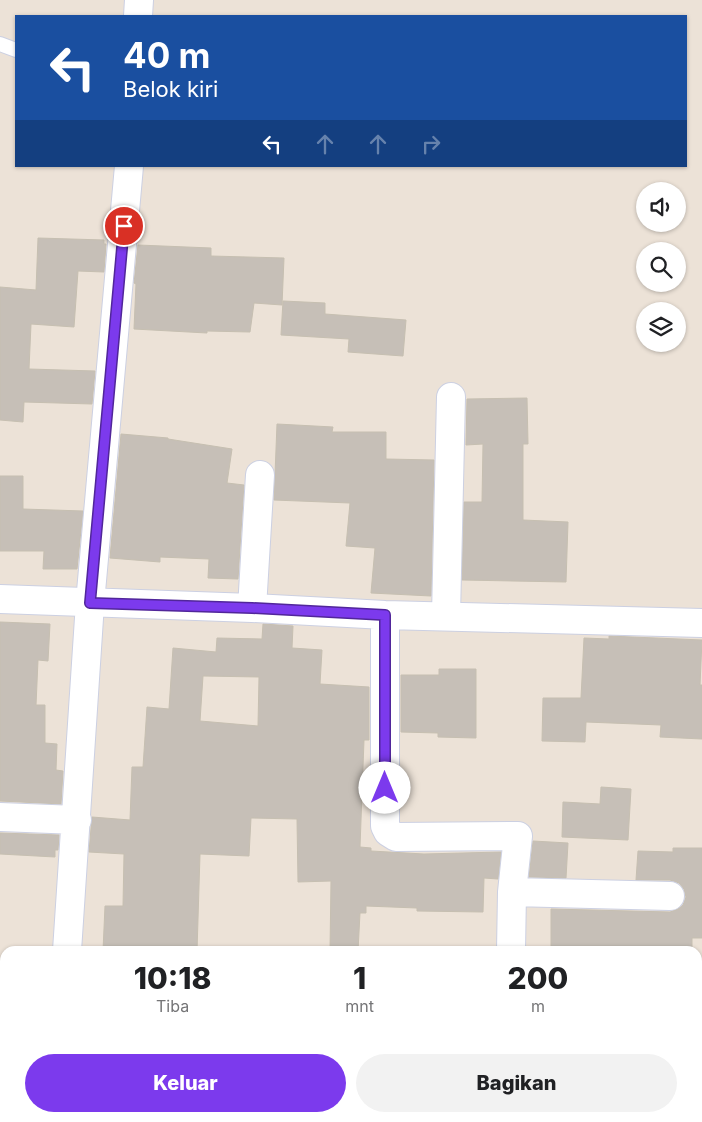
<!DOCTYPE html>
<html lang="id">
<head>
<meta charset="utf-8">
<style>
	:root { --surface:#fff; --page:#f2f2f2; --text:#202124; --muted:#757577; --accent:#7c3aed }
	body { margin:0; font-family:Inter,sans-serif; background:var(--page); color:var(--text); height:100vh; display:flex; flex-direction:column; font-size:19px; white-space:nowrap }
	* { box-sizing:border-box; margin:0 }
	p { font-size:16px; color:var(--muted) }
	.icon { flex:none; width:28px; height:28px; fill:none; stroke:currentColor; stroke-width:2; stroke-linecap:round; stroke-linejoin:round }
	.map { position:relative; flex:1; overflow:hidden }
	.details { position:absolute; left:0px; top:946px; width:702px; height:176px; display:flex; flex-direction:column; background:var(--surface); border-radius:15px 15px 0 0; box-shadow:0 1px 4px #0004 }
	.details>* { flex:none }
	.banner { position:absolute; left:15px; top:15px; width:672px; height:152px; border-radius:0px; box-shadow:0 1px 4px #0004; background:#1a4fa0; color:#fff; overflow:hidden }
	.controls { position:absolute; left:636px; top:182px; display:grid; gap:10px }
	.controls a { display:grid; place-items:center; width:50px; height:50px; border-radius:50%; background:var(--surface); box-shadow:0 1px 4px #0004; font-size:25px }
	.pin { position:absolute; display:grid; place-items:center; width:42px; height:42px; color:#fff; margin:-21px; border:2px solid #fff; border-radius:50%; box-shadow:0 1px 5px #0007 }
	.me { position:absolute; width:55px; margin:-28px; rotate:0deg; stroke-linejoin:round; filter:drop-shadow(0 0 4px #0008) }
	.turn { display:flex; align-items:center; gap:18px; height:105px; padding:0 25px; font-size:22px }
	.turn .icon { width:65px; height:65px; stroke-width:2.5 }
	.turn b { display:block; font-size:35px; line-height:42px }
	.lanes { display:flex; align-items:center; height:48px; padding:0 25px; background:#0003; justify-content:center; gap:25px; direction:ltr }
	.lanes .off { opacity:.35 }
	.eta { display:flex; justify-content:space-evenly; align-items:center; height:85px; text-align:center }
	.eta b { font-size:30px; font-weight:800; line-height:35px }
	.cta { display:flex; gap:10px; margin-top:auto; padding:10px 25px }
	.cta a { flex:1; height:58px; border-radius:30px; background:var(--accent); color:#fff; font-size:20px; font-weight:800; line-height:58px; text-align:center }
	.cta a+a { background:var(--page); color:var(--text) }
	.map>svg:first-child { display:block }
	.building { fill:#c6bfb7; stroke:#c6bfb1; fill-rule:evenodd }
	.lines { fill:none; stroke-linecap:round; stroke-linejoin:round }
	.service-casing { stroke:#ccd0e2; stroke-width:16 }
	.minor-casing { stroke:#ccd0e2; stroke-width:30 }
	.service { stroke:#fff; stroke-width:14 }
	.minor { stroke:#fff; stroke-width:28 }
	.route-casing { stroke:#51269a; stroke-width:12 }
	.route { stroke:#7c3aed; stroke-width:9 }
</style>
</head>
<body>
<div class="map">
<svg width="702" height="1122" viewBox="0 0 702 1122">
	<rect width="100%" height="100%" fill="#ece2d7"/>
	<path class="building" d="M 38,238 L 104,240 L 104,244 L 106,244 L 104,272 L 78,271 L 74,327 L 31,324 L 29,369 L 95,371 L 92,404 L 24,402 L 23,422 L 0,420 L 0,287 L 36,290 Z
		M 138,245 L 211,248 L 211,256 L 284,258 L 282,305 L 254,303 L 250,332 L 207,331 L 207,333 L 134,329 L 136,284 L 134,283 Z
		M 283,301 L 325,303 L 325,314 L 406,320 L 403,356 L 348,352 L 349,339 L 281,335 Z
		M 527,398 L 528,444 L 523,444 L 523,520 L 568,522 L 566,582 L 462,580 L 464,502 L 482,502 L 483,444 L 466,445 L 467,399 Z
		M 277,424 L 333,427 L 332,432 L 386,432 L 386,459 L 434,460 L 431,596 L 371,593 L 375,548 L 346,546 L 350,503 L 274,500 Z
		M 121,434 L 168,438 L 168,439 L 232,449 L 227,483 L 244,485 L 238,579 L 208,578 L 209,559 L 160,557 L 160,562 L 110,558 Z
		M 0,476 L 23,476 L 23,509 L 83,511 L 77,569 L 43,569 L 44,551 L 0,551 Z
		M 0,622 L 50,624 L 48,661 L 38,660 L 36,705 L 45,705 L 45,743 L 57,744 L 56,770 L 63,771 L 61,804 L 0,801 Z
		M 263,624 L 293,626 L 292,648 L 322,650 L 320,684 L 369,687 L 369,740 L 364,740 L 360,847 L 371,848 L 371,851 L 424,854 L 501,852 L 498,879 L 484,878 L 483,912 L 417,911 L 417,908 L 366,906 L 366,913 L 360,913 L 358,951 L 330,951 L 331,881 L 298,882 L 297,819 L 251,818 L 249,856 L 200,854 L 197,951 L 103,951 L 105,906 L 123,906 L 124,854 L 89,852 L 92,817 L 130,820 L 132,767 L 143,767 L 147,707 L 169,709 L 173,648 L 216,652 L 217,638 L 262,639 ZM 203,676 L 259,677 L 258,726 L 200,721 Z
		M 609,636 L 702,640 L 700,685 L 702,685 L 702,739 L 660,737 L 661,725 L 586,722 L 585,742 L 542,741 L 543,698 L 581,698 L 584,638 L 609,639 Z
		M 439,669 L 476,669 L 476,738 L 438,737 L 438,733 L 401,732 L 401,675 L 439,675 Z
		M 601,787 L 631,789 L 628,840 L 562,837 L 563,802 L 600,804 Z
		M 0,833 L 59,835 L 58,850 L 55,850 L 55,857 L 0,854 Z
		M 533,841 L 568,843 L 566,878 L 529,877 Z
		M 673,848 L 702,848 L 702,938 L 692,938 L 692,951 L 551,951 L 551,909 L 670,912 L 678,909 L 683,905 L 686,897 L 684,889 L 679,883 L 670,880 L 636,880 L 638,851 L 673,852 Z"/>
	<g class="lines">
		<defs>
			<path id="service" d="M 0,44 L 16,50"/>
			<path id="minor" d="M 138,16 L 139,0
				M 0,599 L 252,608 L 385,615 L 702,623
				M 252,608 L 260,475
				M 385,615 L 385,826 L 388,832 L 396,837 L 518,836 L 512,892 L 511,951
				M 446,616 L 451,397
				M 0,817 L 77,820
				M 512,892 L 670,896
				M 67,951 L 90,603 L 129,166
				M 55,1122 L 55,1118
				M 321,1122 L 322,1118
				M 502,1122 L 502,1118"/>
		</defs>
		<use href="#service" class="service-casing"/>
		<use href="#minor" class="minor-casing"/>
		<use href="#service" class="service"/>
		<use href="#minor" class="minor"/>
	</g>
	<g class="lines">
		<defs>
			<path id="route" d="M 124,226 L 90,603 L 252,608 L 385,615 L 385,788"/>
		</defs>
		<use href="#route" class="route-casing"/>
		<use href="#route" class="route"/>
	</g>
</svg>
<div class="controls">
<a><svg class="icon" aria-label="sound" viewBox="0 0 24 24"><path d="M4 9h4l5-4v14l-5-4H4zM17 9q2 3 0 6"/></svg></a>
<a><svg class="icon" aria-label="search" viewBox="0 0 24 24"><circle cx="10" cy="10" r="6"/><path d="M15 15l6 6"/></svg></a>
<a><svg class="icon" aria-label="layers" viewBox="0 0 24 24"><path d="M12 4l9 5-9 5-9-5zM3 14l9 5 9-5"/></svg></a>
</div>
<div class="pin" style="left:124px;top:226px;background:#d93025"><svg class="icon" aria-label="arrive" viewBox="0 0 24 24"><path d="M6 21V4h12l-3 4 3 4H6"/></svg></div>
<svg class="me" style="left:385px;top:788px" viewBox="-20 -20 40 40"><circle r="19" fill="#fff"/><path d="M0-13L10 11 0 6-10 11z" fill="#7c3aed"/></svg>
<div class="banner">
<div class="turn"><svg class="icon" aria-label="left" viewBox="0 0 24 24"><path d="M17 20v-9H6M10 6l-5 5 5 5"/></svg><div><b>40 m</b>Belok kiri</div></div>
<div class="lanes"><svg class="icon" aria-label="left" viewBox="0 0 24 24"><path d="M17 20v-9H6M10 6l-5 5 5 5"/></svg><svg class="icon off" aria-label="ahead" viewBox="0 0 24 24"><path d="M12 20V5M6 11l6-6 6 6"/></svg><svg class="icon off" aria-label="ahead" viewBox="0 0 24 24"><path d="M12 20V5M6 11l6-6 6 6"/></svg><svg class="icon off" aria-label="right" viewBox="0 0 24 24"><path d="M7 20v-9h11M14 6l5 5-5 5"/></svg></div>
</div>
<section class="details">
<div class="eta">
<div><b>10:18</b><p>Tiba</p></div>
<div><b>1</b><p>mnt</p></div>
<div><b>200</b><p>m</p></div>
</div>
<div class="cta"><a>Keluar</a><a>Bagikan</a></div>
</section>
</div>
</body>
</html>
